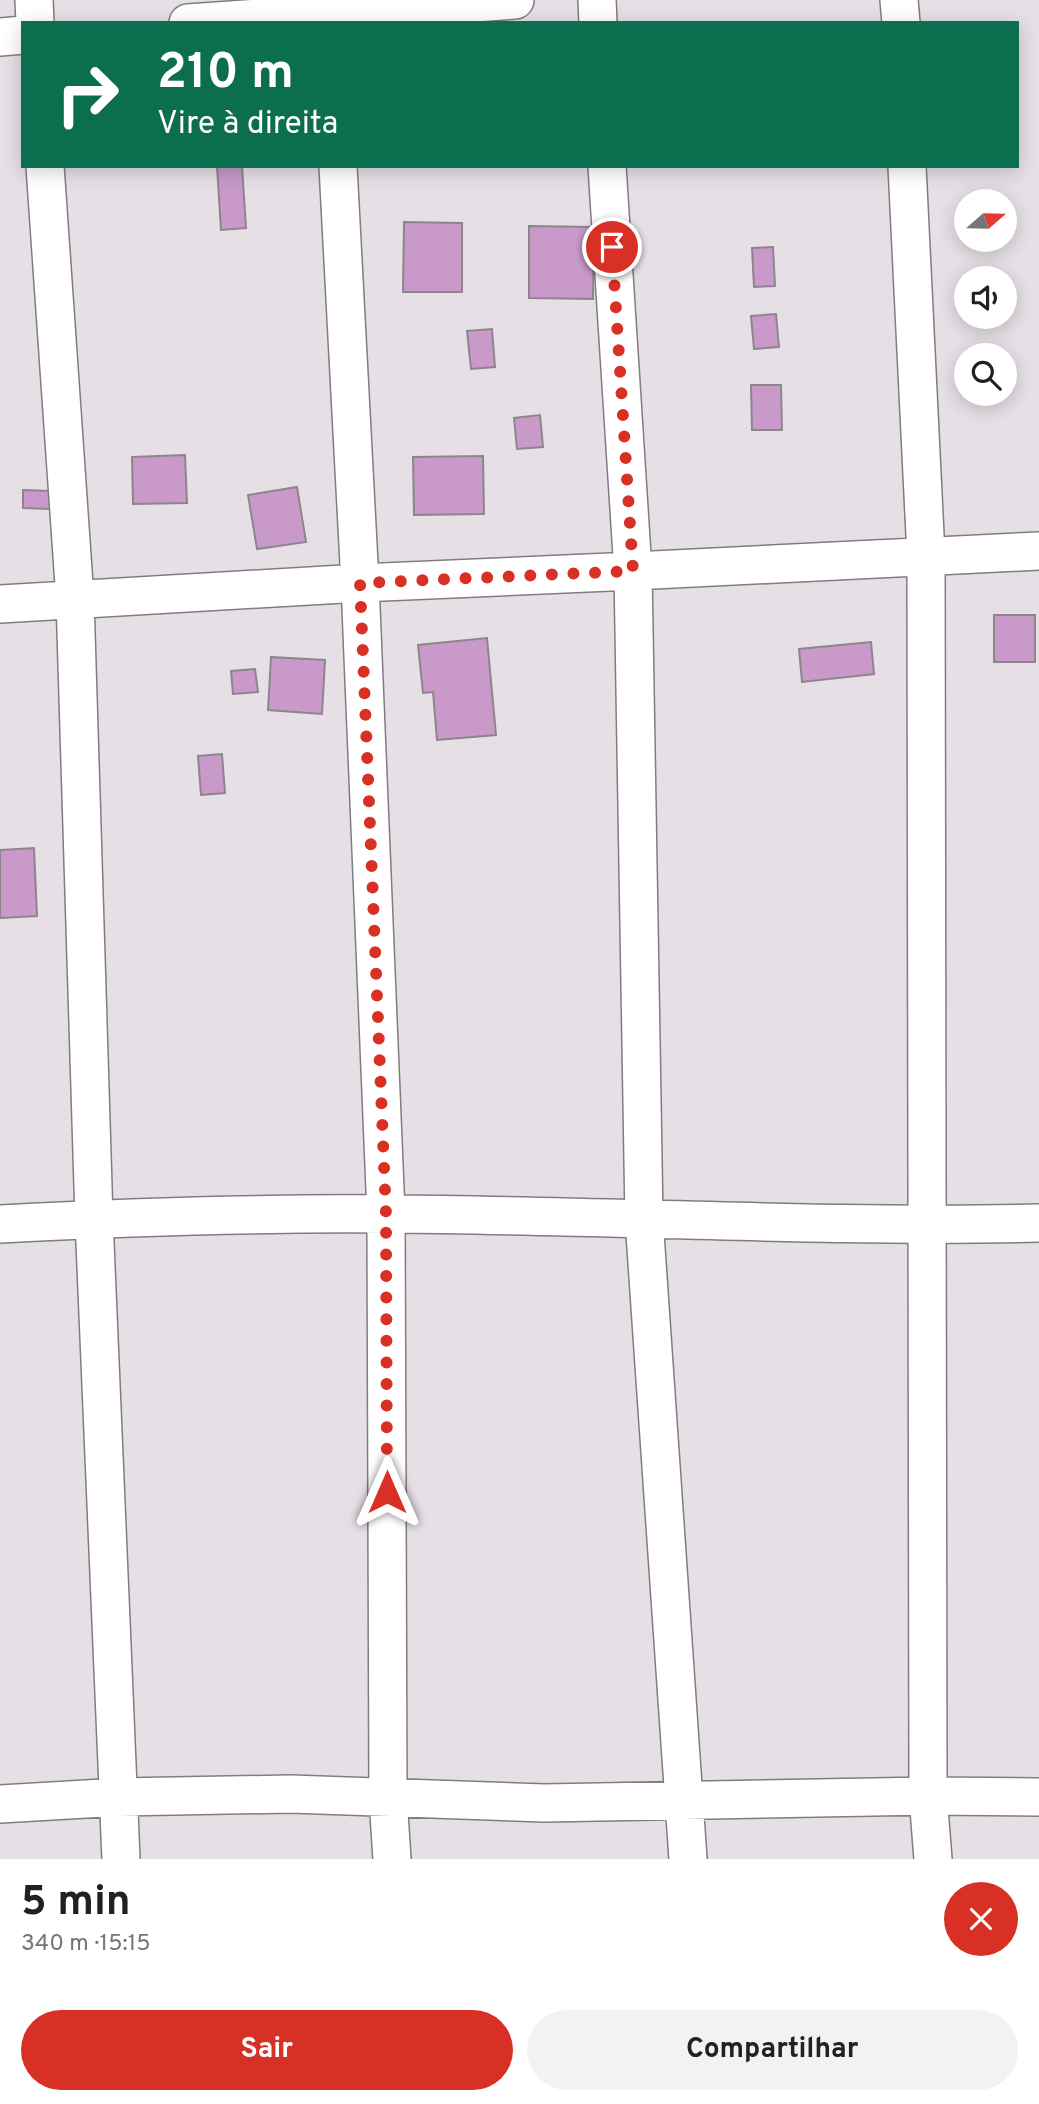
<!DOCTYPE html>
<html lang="pt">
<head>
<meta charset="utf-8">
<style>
	:root { --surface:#fff; --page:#f2f2f2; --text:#202124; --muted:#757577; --accent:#d93025 }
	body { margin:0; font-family:Overpass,sans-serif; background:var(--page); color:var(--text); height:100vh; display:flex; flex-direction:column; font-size:26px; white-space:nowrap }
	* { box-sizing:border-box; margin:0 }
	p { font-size:23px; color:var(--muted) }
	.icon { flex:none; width:38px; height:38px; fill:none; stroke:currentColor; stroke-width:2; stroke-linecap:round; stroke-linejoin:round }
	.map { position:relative; height:1859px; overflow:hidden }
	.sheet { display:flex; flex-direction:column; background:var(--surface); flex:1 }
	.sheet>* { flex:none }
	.top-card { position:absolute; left:21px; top:21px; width:998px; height:147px; border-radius:0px; box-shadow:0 4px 18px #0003; background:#0b6e4f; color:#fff; overflow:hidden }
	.needle { width:46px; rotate:70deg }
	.buttons { position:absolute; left:954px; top:189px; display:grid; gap:14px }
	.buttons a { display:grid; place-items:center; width:63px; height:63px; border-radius:50%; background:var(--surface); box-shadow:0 4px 18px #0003; font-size:35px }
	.pin { position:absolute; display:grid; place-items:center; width:60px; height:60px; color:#fff; margin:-30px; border:4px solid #fff; border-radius:50%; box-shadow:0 2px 7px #0007 }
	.me { position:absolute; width:77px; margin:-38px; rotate:0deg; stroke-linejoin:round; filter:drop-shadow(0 0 5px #0008) }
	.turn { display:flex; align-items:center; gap:24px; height:147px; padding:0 21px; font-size:32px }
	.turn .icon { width:91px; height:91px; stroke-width:2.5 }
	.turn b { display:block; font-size:49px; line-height:60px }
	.round { display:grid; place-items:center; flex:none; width:74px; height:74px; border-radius:37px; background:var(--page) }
	.overview { display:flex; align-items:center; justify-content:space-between; height:119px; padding:0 21px }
	h1 { font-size:42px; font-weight:700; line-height:52px }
	.action { display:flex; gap:14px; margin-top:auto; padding:14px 21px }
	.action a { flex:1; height:80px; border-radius:42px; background:var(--accent); color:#fff; font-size:28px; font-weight:700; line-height:80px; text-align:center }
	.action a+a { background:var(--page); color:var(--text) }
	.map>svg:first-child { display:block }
	.building { fill:#c899c9; stroke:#8c868c; stroke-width:2 }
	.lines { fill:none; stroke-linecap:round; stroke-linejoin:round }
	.minor-casing { stroke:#827c82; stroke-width:40 }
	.minor { stroke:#fff; stroke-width:37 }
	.route { stroke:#d93025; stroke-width:12; stroke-dasharray:0 21.6 }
</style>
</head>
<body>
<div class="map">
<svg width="1039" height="1859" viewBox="0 0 1039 1859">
	<rect width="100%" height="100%" fill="#e6e0e6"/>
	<path class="building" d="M 217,166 L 242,166 L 246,228 L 221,230 Z
		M 404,222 L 462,223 L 462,292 L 403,292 Z
		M 529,226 L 594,227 L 593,299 L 529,298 Z
		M 773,247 L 775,286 L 754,287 L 752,248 Z
		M 776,314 L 779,347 L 754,349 L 751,316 Z
		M 492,329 L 495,367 L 471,369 L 467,331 Z
		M 751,385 L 781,385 L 782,430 L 752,430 Z
		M 540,415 L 543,447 L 517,449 L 514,418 Z
		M 185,455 L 187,503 L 133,504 L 132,457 Z
		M 483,456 L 484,514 L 414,515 L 413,457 Z
		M 297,487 L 306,542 L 257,549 L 248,495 Z
		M 23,490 L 51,491 L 50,509 L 23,508 Z
		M 994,615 L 1035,615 L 1035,662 L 994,662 Z
		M 487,638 L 496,735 L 437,740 L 433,692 L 423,693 L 418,645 Z
		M 871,642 L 874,674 L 802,682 L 799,649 Z
		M 271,657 L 325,660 L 322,714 L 268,710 Z
		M 255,669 L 258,692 L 233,694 L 231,671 Z
		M 222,754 L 225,793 L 201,795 L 198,756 Z
		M 34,848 L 37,916 L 0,918 L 0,850 Z"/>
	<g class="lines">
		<defs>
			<path id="minor" d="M 34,0 L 35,23
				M 597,0 L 598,23
				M 899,0 L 901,23
				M 188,23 L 515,0
				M 0,37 L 23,35
				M 45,166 L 75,599 L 94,1219 L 121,1859
				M 338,166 L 360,583 L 386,1214 L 388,1798 L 392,1859
				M 607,166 L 633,571 L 644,1219 L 688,1859
				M 907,166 L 926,556 L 928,1796 L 933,1859
				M 0,604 L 360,583 L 633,571 L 1039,551
				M 0,1224 C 129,1217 258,1213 387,1214 C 604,1215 822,1228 1039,1223
				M 0,1804 L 120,1797 L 291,1794 L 544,1803 L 928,1796 L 1039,1797"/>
		</defs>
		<use href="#minor" class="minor-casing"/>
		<use href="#minor" class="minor"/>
	</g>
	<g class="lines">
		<path class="route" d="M 387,1492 L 386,1214 L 360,583 L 633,571 L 612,247"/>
	</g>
</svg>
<div class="buttons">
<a><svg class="needle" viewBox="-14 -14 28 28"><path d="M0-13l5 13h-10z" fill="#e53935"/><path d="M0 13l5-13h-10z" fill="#757577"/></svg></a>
<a><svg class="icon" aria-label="sound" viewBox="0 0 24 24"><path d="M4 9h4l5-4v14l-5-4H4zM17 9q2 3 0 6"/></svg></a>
<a><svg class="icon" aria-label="search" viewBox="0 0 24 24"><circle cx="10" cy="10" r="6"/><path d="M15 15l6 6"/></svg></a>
</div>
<div class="pin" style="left:612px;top:247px;background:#d93025"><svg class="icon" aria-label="arrive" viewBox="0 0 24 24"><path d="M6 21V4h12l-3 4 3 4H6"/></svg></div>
<svg class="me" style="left:387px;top:1492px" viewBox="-20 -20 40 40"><path d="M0-17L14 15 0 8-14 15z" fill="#d93025" stroke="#fff" stroke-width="4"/></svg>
<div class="top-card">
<div class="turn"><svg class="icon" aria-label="right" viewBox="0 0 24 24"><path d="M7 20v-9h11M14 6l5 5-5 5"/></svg><div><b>210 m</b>Vire à direita</div></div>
</div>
</div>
<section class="sheet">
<div class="overview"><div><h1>5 min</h1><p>340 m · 15:15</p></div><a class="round" style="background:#d93025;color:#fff"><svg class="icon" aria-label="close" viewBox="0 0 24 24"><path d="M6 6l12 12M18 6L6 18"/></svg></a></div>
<div class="action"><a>Sair</a><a>Compartilhar</a></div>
</section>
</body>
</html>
